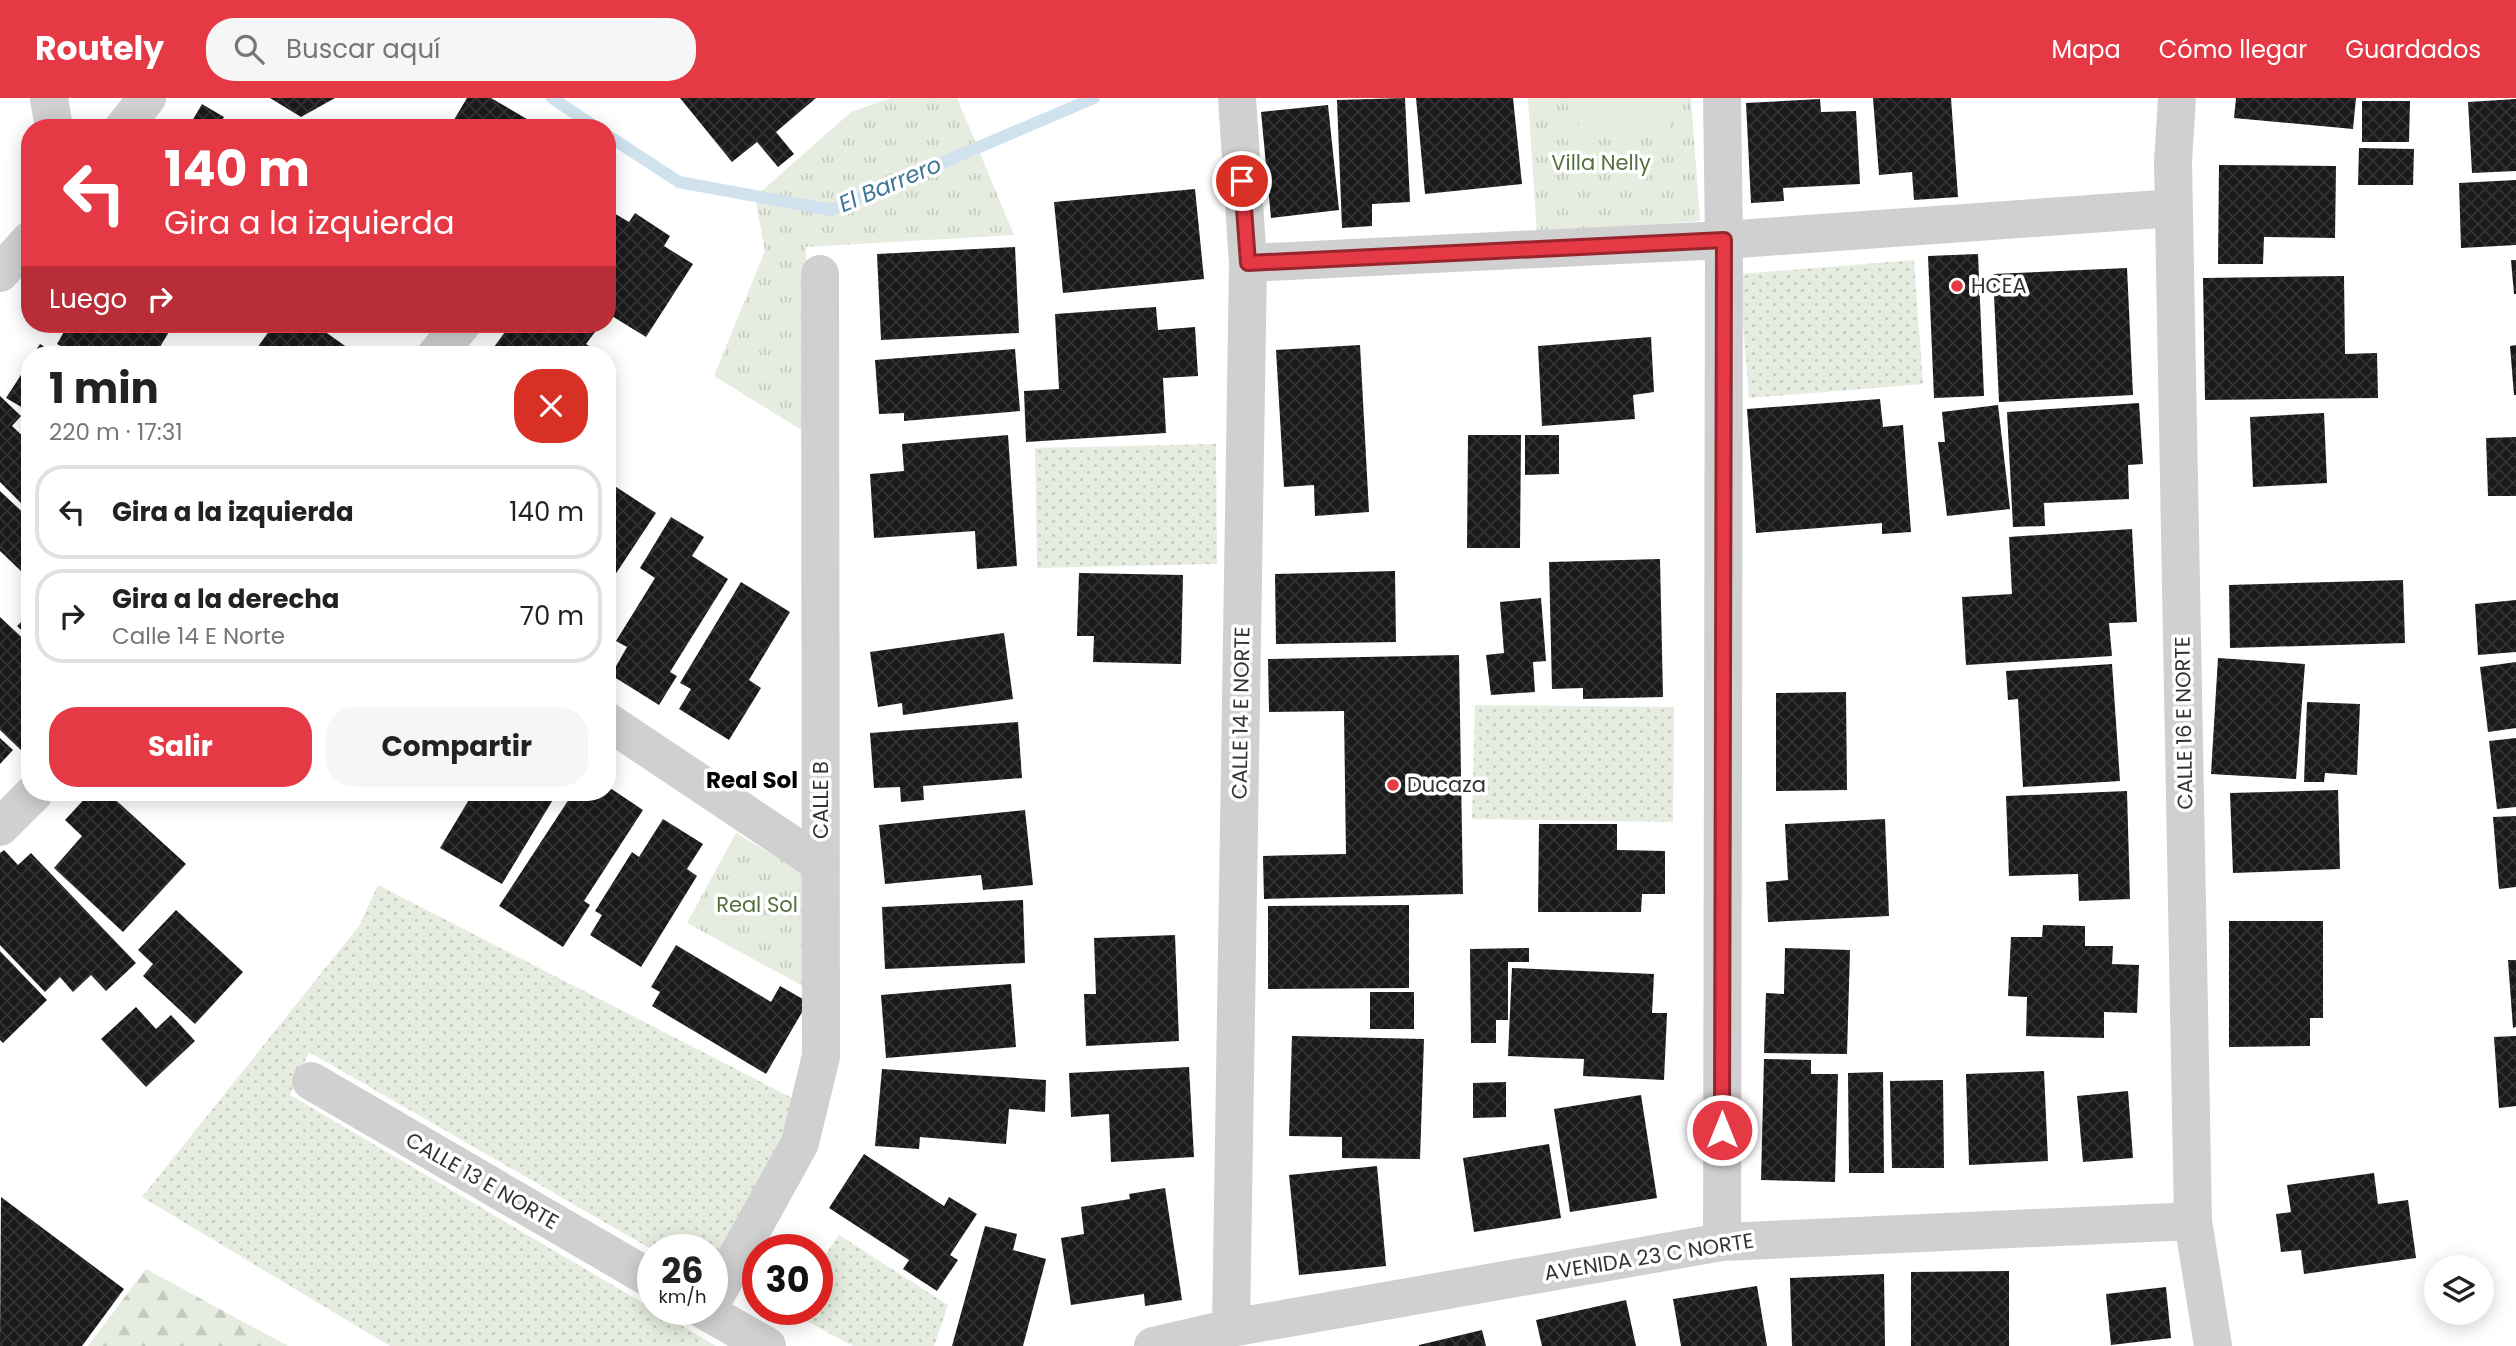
<!DOCTYPE html>
<html lang="es">
<head>
<meta charset="utf-8">
<style>
	:root { --surface:#fff; --page:#f6f6f6; --text:#222; --muted:#767676; --line:#e0e0e0; --accent:#e63946 }
	body { margin:0; font-family:Poppins,sans-serif; background:var(--page); color:var(--text); height:100vh; display:flex; flex-direction:column; font-size:26px; white-space:nowrap }
	* { box-sizing:border-box; margin:0 }
	p { font-size:23px; color:var(--muted) }
	.icon { flex:none; width:38px; height:38px; fill:none; stroke:currentColor; stroke-width:2; stroke-linecap:round; stroke-linejoin:round }
	.map { position:relative; flex:1; overflow:hidden }
	.details { position:absolute; left:21px; top:248px; width:595px; height:455px; display:flex; flex-direction:column; background:var(--surface); border-radius:28px; box-shadow:0 4px 18px #0003 }
	.details>* { flex:none }
	.top-card { position:absolute; left:21px; top:21px; width:595px; height:214px; border-radius:28px; box-shadow:0 4px 18px #0003; background:#e63946; color:#fff; overflow:hidden }
	.buttons { position:absolute; left:2424px; top:1157px; display:grid; gap:14px }
	.buttons a { display:grid; place-items:center; width:70px; height:70px; border-radius:50%; background:var(--surface); box-shadow:0 4px 18px #0003; font-size:35px }
	.speed { position:absolute; left:637px; top:1136px; display:flex; gap:14px; font-size:35px; font-weight:700; text-align:center }
	.speed>* { display:grid; place-content:center; width:91px; height:91px; border-radius:50%; background:var(--surface); box-shadow:0 4px 18px #0003; line-height:1 }
	.speed small { font-size:18px; font-weight:400 }
	.speed .limit { border:10px solid #d22; background:#fff; color:#111 }
	.pin { position:absolute; display:grid; place-items:center; width:60px; height:60px; color:#fff; margin:-30px; border:4px solid #fff; border-radius:50%; box-shadow:0 2px 7px #0007 }
	.me { position:absolute; width:77px; margin:-38px; rotate:0deg; stroke-linejoin:round; filter:drop-shadow(0 0 5px #0008) }
	.turn { display:flex; align-items:center; gap:24px; height:147px; padding:0 28px; font-size:32px }
	.turn .icon { width:91px; height:91px; stroke-width:2.5 }
	.turn b { display:block; font-size:49px; line-height:60px }
	.then { display:flex; align-items:center; height:66px; padding:0 28px; background:#0003; gap:14px; font-size:26px }
	.round { display:grid; place-items:center; flex:none; width:74px; height:74px; border-radius:28px; background:var(--page) }
	.overview { display:flex; align-items:center; justify-content:space-between; height:119px; padding:0 28px }
	h1 { font-size:42px; font-weight:700; line-height:52px }
	.cta { display:flex; gap:14px; margin-top:auto; padding:14px 28px }
	.cta a { flex:1; height:80px; border-radius:28px; background:var(--accent); color:#fff; font-size:28px; font-weight:700; line-height:80px; text-align:center }
	.cta a+a { background:var(--page); color:var(--text) }
	ul { padding:0; list-style:none }
	li { display:flex; align-items:center; gap:21px; height:94px; margin:0 14px 10px; padding:0 14px; border:4px solid var(--line); border-radius:28px }
	li div { flex:1 }
	li b { display:block; font-size:26px }
	li em { font-style:normal }
	header { display:flex; align-items:center; gap:42px; box-sizing:border-box; height:98px; padding:0 35px; background:var(--accent); color:#fff }
	header strong { font-size:33px }
	nav { display:flex; gap:38px; margin-inline-start:auto; font-size:24px }
	.search { width:490px; height:63px; background:var(--page); display:flex; align-items:center; gap:18px; box-sizing:border-box; padding:0 24px; border-radius:28px; color:var(--muted); font-size:26px }
	.map>svg:first-child { display:block }
	.grass { fill:url(#grass-dots) }
	.forest { fill:url(#forest-firs) }
	.park { fill:url(#park-tufts) }
	.pitch { fill:#e6ecdf }
	.lines { fill:none; stroke-linecap:round; stroke-linejoin:round }
	.stream { stroke:#cfe2ee; stroke-width:12 }
	.building { fill:url(#building-cross-hatch) }
	.minor { stroke:#d0d0d0; stroke-width:38 }
	.route-casing { stroke:#96252e; stroke-width:18 }
	.route { stroke:#e63946; stroke-width:12 }
	.poi-dot { fill:#e63946; stroke:#fff; stroke-width:2.5 }
	.labels { text-anchor:middle; stroke-width:7; stroke-linejoin:round; paint-order:stroke }
	.park-label { font-size:21px; fill:#56703f; stroke:#fff }
	.poi-label { font-size:21px; fill:#333; stroke:#fff; text-anchor:start }
	.street-label { font-size:21px; fill:#333; stroke:#fff }
	.water-label { font-size:23px; font-style:italic; fill:#3f7597; stroke:#fff }
	.neighbourhood-label { font-size:23px; font-weight:bold; fill:#000; stroke:#fff }
</style>
</head>
<body>
<header>
<strong>Routely</strong>
<div class="search"><svg class="icon" aria-label="search" viewBox="0 0 24 24"><circle cx="10" cy="10" r="6"/><path d="M15 15l6 6"/></svg>Buscar aquí</div>
<nav><a>Mapa</a><a>Cómo llegar</a><a>Guardados</a></nav>
</header>
<div class="map">
<svg width="2516" height="1248" viewBox="0 0 2516 1248">
	<defs>
		<pattern id="grass-dots" width="8" height="8" patternUnits="userSpaceOnUse" patternTransform="scale(1.75)"><rect width="8" height="8" fill="#e6ecdf"/><path d="M2 2h.1M6 6h.1" fill="none" stroke="#c6cbc0" stroke-width="1.8" stroke-linecap="round"/></pattern>
		<pattern id="forest-firs" width="22" height="20" patternUnits="userSpaceOnUse" patternTransform="scale(1.75)"><rect width="22" height="20" fill="#e6ecdf"/><path d="M5 1l3.5 6h-7zM16 11l3.5 6h-7z" fill="#c6cbc0"/></pattern>
		<pattern id="park-tufts" width="24" height="20" patternUnits="userSpaceOnUse" patternTransform="scale(1.75)"><rect width="24" height="20" fill="#e6ecdf"/><path d="M3 7l-1-3M5 7V3M7 7l1-3M15 17l-1-3M17 17v-4M19 17l1-3" fill="none" stroke="#c6cbc0"/></pattern>
		<pattern id="building-cross-hatch" width="8" height="8" patternUnits="userSpaceOnUse" patternTransform="scale(1.75)"><rect width="8" height="8" fill="#1a1a1a"/><path d="M0 0l8 8M0 8l8-8" fill="none" stroke="#333"/></pattern>
	</defs>
	<rect width="100%" height="100%" fill="#fff"/>
	<path class="grass" d="M 1914,162 L 1923,286 L 1749,300 L 1739,176 Z
		M 1216,346 L 1217,466 L 1037,470 L 1035,350 Z
		M 1475,607 L 1674,609 L 1673,724 L 1472,721 Z
		M 378,787 L 792,1000 L 786,1041 L 712,1165 L 712,1152 L 653,1152 L 309,954 L 290,997 L 716,1248 L 390,1248 L 142,1099 L 359,828 Z
		M 839,1137 L 948,1207 L 934,1248 L 853,1248 L 788,1213 L 790,1211 L 817,1211 L 817,1169 Z"/>
	<path class="forest" d="M 146,1171 L 288,1248 L 88,1248 Z"/>
	<path class="park" d="M 891,0 L 957,0 L 1014,137 L 806,149 L 808,336 L 714,278 L 765,153 L 755,99 L 851,14 Z
		M 1528,0 L 1691,0 L 1700,123 L 1537,135 Z
		M 736,735 L 813,781 L 810,892 L 687,825 Z"/>
	<path class="pitch" d="M 1578,0 L 1669,0 L 1669,32 L 1579,34 Z"/>
	<g class="lines">
		<path class="stream" d="M 552,0 L 597,30
			M 607,37 L 679,84 L 831,112 L 1094,0"/>
	</g>
	<path class="building" d="M 270,0 L 335,0 L 301,19 Z
		M 467,0 L 491,0 L 527,21 L 522,30 L 449,30 Z
		M 680,0 L 816,0 L 776,34 L 794,56 L 778,69 L 757,44 L 732,64 Z
		M 1405,0 L 1410,104 L 1372,106 L 1372,128 L 1342,130 L 1337,2 Z
		M 1416,0 L 1513,0 L 1522,86 L 1425,96 Z
		M 1873,0 L 1951,0 L 1958,99 L 1914,102 L 1912,74 L 1879,77 Z
		M 2236,0 L 2356,0 L 2353,31 L 2234,20 Z
		M 1820,1 L 1821,14 L 1856,13 L 1860,86 L 1783,90 L 1784,103 L 1751,105 L 1746,5 Z
		M 2516,1 L 2516,73 L 2472,75 L 2468,4 Z
		M 2362,3 L 2410,3 L 2409,44 L 2362,44 Z
		M 202,6 L 224,19 L 217,30 L 188,30 Z
		M 1328,7 L 1339,112 L 1271,120 L 1261,14 Z
		M 2359,50 L 2414,51 L 2413,87 L 2358,87 Z
		M 2219,67 L 2336,68 L 2335,140 L 2264,139 L 2263,166 L 2218,166 Z
		M 2516,82 L 2516,147 L 2461,150 L 2459,85 Z
		M 1195,91 L 1204,181 L 1063,195 L 1054,104 Z
		M 607,111 L 629,124 L 635,115 L 670,138 L 664,148 L 693,166 L 646,239 L 607,215 Z
		M 1015,149 L 1019,235 L 881,242 L 877,156 Z
		M 1978,156 L 1984,298 L 1934,300 L 1928,158 Z
		M 2511,162 L 2516,162 L 2516,196 L 2514,196 Z
		M 2127,170 L 2133,297 L 1999,304 L 1993,176 Z
		M 2344,178 L 2345,256 L 2377,255 L 2378,300 L 2205,302 L 2203,180 Z
		M 1156,209 L 1158,232 L 1195,229 L 1198,278 L 1163,280 L 1166,335 L 1026,344 L 1024,293 L 1059,291 L 1055,216 Z
		M 56,226 L 174,226 L 155,257 L 77,257 L 57,246 L 65,232 Z
		M 274,226 L 314,226 L 358,257 L 252,257 Z
		M 511,226 L 601,226 L 586,246 L 602,257 L 488,257 Z
		M 1651,239 L 1654,294 L 1633,297 L 1635,321 L 1542,328 L 1538,248 Z
		M 40,246 L 58,257 L 33,257 Z
		M 1360,247 L 1369,414 L 1315,418 L 1314,387 L 1284,389 L 1276,252 Z
		M 2516,247 L 2516,297 L 2514,297 L 2510,248 Z
		M 1015,251 L 1020,313 L 904,323 L 904,315 L 879,316 L 875,262 Z
		M 30,263 L 30,314 L 6,300 Z
		M 607,297 L 616,303 L 607,315 Z
		M 0,298 L 21,318 L 12,328 L 30,345 L 30,408 L 27,411 L 0,384 Z
		M 1880,301 L 1883,329 L 1903,327 L 1911,434 L 1882,436 L 1882,425 L 1756,435 L 1747,311 Z
		M 2139,305 L 2143,366 L 2128,367 L 2129,401 L 2044,405 L 2045,428 L 2013,429 L 2007,314 Z
		M 1998,307 L 2010,411 L 1947,418 L 1938,344 L 1945,344 L 1942,314 Z
		M 2324,315 L 2327,385 L 2253,389 L 2250,319 Z
		M 1008,337 L 1017,468 L 977,471 L 975,433 L 874,440 L 870,376 L 904,373 L 902,346 Z
		M 1468,337 L 1521,337 L 1520,450 L 1467,450 Z
		M 1525,337 L 1559,337 L 1559,376 L 1525,377 Z
		M 2516,339 L 2516,398 L 2488,398 L 2486,340 Z
		M 607,383 L 656,415 L 607,489 Z
		M 0,393 L 30,421 L 30,466 L 22,474 L 0,453 Z
		M 671,419 L 704,439 L 692,458 L 728,481 L 670,574 L 677,578 L 659,607 L 611,577 L 627,549 L 616,543 L 655,480 L 640,470 Z
		M 2132,431 L 2137,524 L 2109,525 L 2112,558 L 1966,567 L 1962,499 L 2012,496 L 2009,439 Z
		M 1660,461 L 1663,599 L 1583,601 L 1583,590 L 1552,591 L 1549,464 Z
		M 1395,473 L 1396,544 L 1276,546 L 1275,476 Z
		M 1079,475 L 1183,477 L 1181,566 L 1093,564 L 1094,538 L 1077,538 Z
		M 2403,482 L 2405,545 L 2230,550 L 2229,487 Z
		M 741,484 L 790,514 L 749,582 L 761,590 L 729,642 L 679,611 L 691,591 L 680,585 Z
		M 1541,500 L 1546,563 L 1533,564 L 1535,594 L 1491,597 L 1486,557 L 1504,555 L 1500,504 Z
		M 2516,502 L 2516,554 L 2478,557 L 2475,506 Z
		M 30,515 L 30,540 L 17,528 Z
		M 0,519 L 30,547 L 30,654 L 26,657 L 0,632 Z
		M 1004,535 L 1013,601 L 903,617 L 902,605 L 878,609 L 870,554 Z
		M 1459,557 L 1463,796 L 1264,801 L 1263,758 L 1346,756 L 1344,613 L 1269,614 L 1268,561 Z
		M 2218,560 L 2305,566 L 2296,681 L 2211,676 Z
		M 2516,564 L 2516,630 L 2488,634 L 2480,569 Z
		M 2112,566 L 2120,683 L 2023,689 L 2018,601 L 2008,602 L 2006,573 Z
		M 1846,594 L 1847,692 L 1776,693 L 1776,595 Z
		M 2307,604 L 2360,606 L 2357,677 L 2325,675 L 2324,684 L 2304,684 Z
		M 1018,624 L 1022,680 L 923,688 L 924,702 L 901,704 L 900,689 L 874,690 L 870,635 Z
		M 0,640 L 13,652 L 0,666 Z
		M 2516,640 L 2516,709 L 2497,711 L 2489,643 Z
		M 607,688 L 643,712 L 584,803 L 590,807 L 563,849 L 499,808 L 573,695 L 607,695 Z
		M 2338,692 L 2340,771 L 2233,775 L 2230,695 Z
		M 2127,693 L 2130,801 L 2079,803 L 2078,776 L 2009,778 L 2006,698 Z
		M 90,695 L 108,695 L 186,766 L 123,834 L 54,770 L 82,738 L 65,722 Z
		M 473,695 L 557,695 L 502,786 L 440,750 Z
		M 1025,712 L 1033,787 L 983,792 L 981,777 L 885,786 L 879,727 Z
		M 2516,718 L 2516,789 L 2499,791 L 2493,719 Z
		M 663,721 L 703,746 L 687,771 L 697,778 L 641,869 L 590,837 L 602,817 L 595,813 L 632,754 L 639,759 Z
		M 1885,721 L 1889,818 L 1768,824 L 1766,784 L 1788,782 L 1785,726 Z
		M 1539,726 L 1617,726 L 1617,752 L 1665,753 L 1665,796 L 1642,796 L 1641,814 L 1538,814 Z
		M 4,752 L 18,767 L 31,755 L 136,865 L 106,893 L 91,877 L 73,894 L 60,879 L 45,894 L 0,847 L 0,755 Z
		M 1023,802 L 1025,865 L 885,871 L 882,809 Z
		M 1409,807 L 1409,890 L 1268,891 L 1268,808 Z
		M 176,812 L 243,874 L 195,926 L 143,878 L 153,866 L 138,852 Z
		M 2229,823 L 2323,823 L 2323,920 L 2310,920 L 2310,948 L 2229,949 Z
		M 2043,827 L 2085,828 L 2085,848 L 2113,848 L 2112,866 L 2139,867 L 2137,915 L 2104,914 L 2104,940 L 2026,938 L 2027,899 L 2008,898 L 2011,839 L 2042,839 Z
		M 1175,837 L 1179,943 L 1086,948 L 1084,896 L 1096,896 L 1094,840 Z
		M 676,847 L 771,904 L 780,888 L 808,904 L 766,976 L 652,908 L 660,894 L 651,889 Z
		M 1529,850 L 1529,864 L 1508,864 L 1508,922 L 1496,922 L 1496,945 L 1471,945 L 1470,851 Z
		M 1785,850 L 1850,852 L 1847,956 L 1764,955 L 1766,895 L 1784,896 Z
		M 0,853 L 47,902 L 3,945 L 0,942 Z
		M 2508,862 L 2516,862 L 2516,929 L 2513,930 Z
		M 1512,870 L 1654,876 L 1652,915 L 1667,915 L 1664,982 L 1583,978 L 1584,961 L 1508,958 Z
		M 1011,886 L 1016,949 L 886,960 L 881,897 Z
		M 1370,894 L 1414,894 L 1414,931 L 1370,931 Z
		M 136,909 L 156,931 L 171,917 L 195,943 L 146,989 L 101,941 Z
		M 1292,938 L 1424,941 L 1420,1061 L 1342,1060 L 1342,1039 L 1289,1038 Z
		M 2516,938 L 2516,1008 L 2499,1010 L 2494,939 Z
		M 1764,961 L 1811,962 L 1811,976 L 1838,976 L 1835,1084 L 1761,1082 Z
		M 1189,969 L 1194,1059 L 1111,1064 L 1109,1016 L 1071,1019 L 1069,975 Z
		M 882,971 L 1046,982 L 1045,1014 L 1009,1011 L 1006,1046 L 920,1039 L 919,1051 L 875,1048 Z
		M 2044,973 L 2048,1063 L 1969,1067 L 1966,976 Z
		M 1883,974 L 1884,1075 L 1849,1075 L 1848,975 Z
		M 1943,982 L 1944,1070 L 1892,1070 L 1890,983 Z
		M 1506,984 L 1506,1019 L 1473,1020 L 1473,985 Z
		M 2128,993 L 2133,1060 L 2083,1064 L 2077,998 Z
		M 1641,997 L 1657,1100 L 1570,1114 L 1554,1011 Z
		M 1549,1046 L 1561,1120 L 1474,1134 L 1463,1060 Z
		M 864,1056 L 944,1108 L 949,1099 L 977,1116 L 950,1157 L 958,1162 L 937,1193 L 903,1171 L 909,1162 L 829,1110 Z
		M 1377,1068 L 1386,1168 L 1299,1177 L 1289,1077 Z
		M 2374,1075 L 2378,1106 L 2408,1102 L 2416,1160 L 2304,1176 L 2301,1152 L 2281,1154 L 2276,1116 L 2291,1114 L 2287,1087 Z
		M 1165,1090 L 1182,1202 L 1145,1208 L 1144,1196 L 1071,1207 L 1061,1140 L 1084,1136 L 1081,1109 L 1130,1101 L 1129,1096 Z
		M 1,1099 L 124,1191 L 82,1248 L 0,1248 Z
		M 985,1128 L 1017,1136 L 1013,1152 L 1046,1161 L 1023,1248 L 952,1248 Z
		M 2009,1173 L 2009,1248 L 1911,1248 L 1911,1174 Z
		M 1884,1176 L 1885,1248 L 1792,1248 L 1790,1180 Z
		M 1757,1188 L 1767,1248 L 1681,1248 L 1673,1201 Z
		M 2166,1189 L 2171,1240 L 2111,1247 L 2106,1196 Z
		M 1626,1202 L 1636,1248 L 1542,1248 L 1536,1222 Z
		M 1482,1232 L 1486,1248 L 1419,1248 L 1419,1247 Z"/>
	<g class="lines">
		<path class="minor" d="M 49,0 L 54,30
			M 1722,0 L 1724,142 L 1722,1144
			M 2177,0 L 2173,64 L 2193,1123 L 2213,1248
			M 123,30 L 147,0
			M 1248,165 L 1724,142 L 2174,110
			M 0,175 L 30,142
			M 436,257 L 462,226
			M 607,623 L 821,766
			M 0,729 L 34,695
			M 311,983 L 653,1182
			M 712,1204 L 800,1045 L 821,958 L 820,176
			M 702,1211 L 767,1248
			M 1231,1230 L 1248,165 L 1237,0
			M 1153,1248 L 1231,1230 L 1722,1144 L 2193,1123"/>
	</g>
	<g class="lines">
		<defs>
			<path id="route" d="M 1242,83 L 1248,165 L 1724,142 L 1722,1032"/>
		</defs>
		<use href="#route" class="route-casing"/>
		<use href="#route" class="route"/>
	</g>
	<g class="poi-dot">
		<circle cx="1957" cy="188" r="7"/>
		<circle cx="1393" cy="687" r="7"/>
	</g>
	<g class="labels">
		<g class="park-label">
			<text x="1601" y="72">Villa Nelly</text>
			<text x="757" y="814">Real Sol</text>
		</g>
		<g class="poi-label">
			<text x="1971" y="195">HCEA</text>
			<text x="1407" y="694">Ducaza</text>
		</g>
		<g class="street-label">
			<text transform="translate(1241 615) rotate(-89)" y="7">CALLE 14 E NORTE</text>
			<text transform="translate(2184 625) rotate(-91)" y="7">CALLE 16 E NORTE</text>
			<text transform="translate(821 702) rotate(-90)" y="7">CALLE B</text>
			<text transform="translate(482 1083) rotate(30)" y="7">CALLE 13 E NORTE</text>
			<text transform="translate(1649 1159) rotate(-9)" y="7">AVENIDA 23 C NORTE</text>
		</g>
		<g class="water-label">
			<text transform="translate(890 86) rotate(-23)" y="8">El Barrero</text>
		</g>
		<g class="neighbourhood-label">
			<text x="752" y="690">Real Sol</text>
		</g>
	</g>
</svg>
<div class="buttons">
<a><svg class="icon" aria-label="layers" viewBox="0 0 24 24"><path d="M12 4l9 5-9 5-9-5zM3 14l9 5 9-5"/></svg></a>
</div>
<div class="speed"><div>26<small>km/h</small></div><div class="limit">30</div></div>
<div class="pin" style="left:1242px;top:83px;background:#d93025"><svg class="icon" aria-label="arrive" viewBox="0 0 24 24"><path d="M6 21V4h12l-3 4 3 4H6"/></svg></div>
<svg class="me" style="left:1722px;top:1032px" viewBox="-20 -20 40 40"><circle r="17" fill="#e63946" stroke="#fff" stroke-width="3"/><path d="M0-11L8 9 0 5-8 9z" fill="#fff"/></svg>
<div class="top-card">
<div class="turn"><svg class="icon" aria-label="left" viewBox="0 0 24 24"><path d="M17 20v-9H6M10 6l-5 5 5 5"/></svg><div><b>140 m</b>Gira a la izquierda</div></div>
<div class="then">Luego<svg class="icon" aria-label="right" viewBox="0 0 24 24"><path d="M7 20v-9h11M14 6l5 5-5 5"/></svg></div>
</div>
<section class="details">
<div class="overview"><div><h1>1 min</h1><p>220 m · 17:31</p></div><a class="round" style="background:#d93025;color:#fff"><svg class="icon" aria-label="close" viewBox="0 0 24 24"><path d="M6 6l12 12M18 6L6 18"/></svg></a></div>
<ul>
<li><svg class="icon" aria-label="left" viewBox="0 0 24 24"><path d="M17 20v-9H6M10 6l-5 5 5 5"/></svg><div><b>Gira a la izquierda</b></div><em>140 m</em></li>
<li><svg class="icon" aria-label="right" viewBox="0 0 24 24"><path d="M7 20v-9h11M14 6l5 5-5 5"/></svg><div><b>Gira a la derecha</b><p>Calle 14 E Norte</p></div><em>70 m</em></li>
</ul>
<div class="cta"><a>Salir</a><a>Compartir</a></div>
</section>
</div>
</body>
</html>
